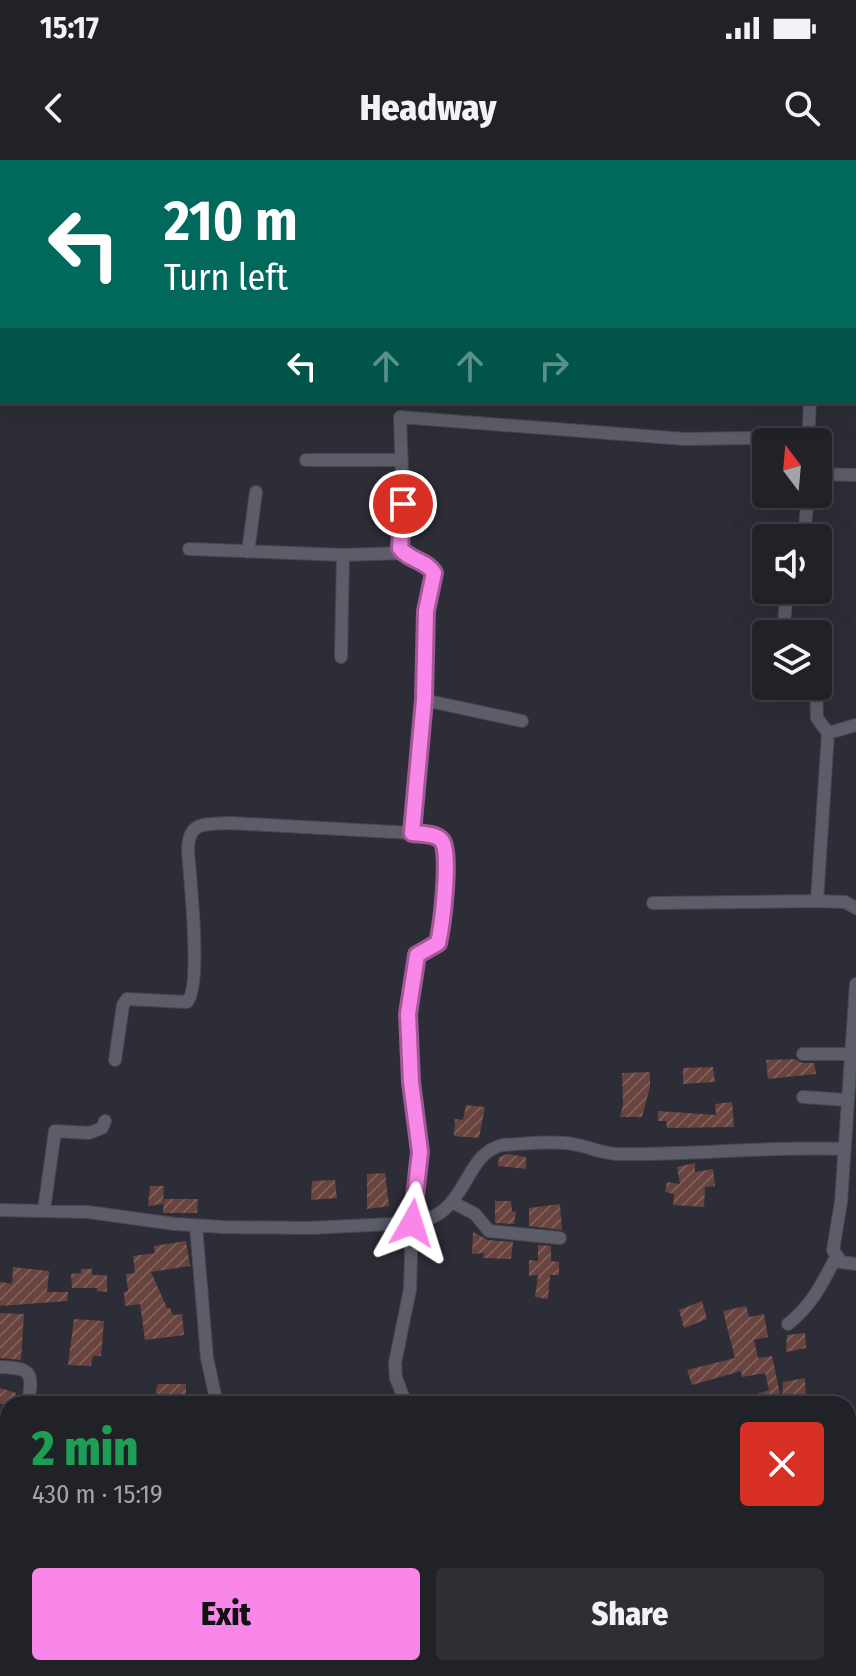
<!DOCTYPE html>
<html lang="en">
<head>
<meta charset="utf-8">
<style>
	:root { --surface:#212228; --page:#2d2f34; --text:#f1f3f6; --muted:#a2a4a8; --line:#3e3f45; --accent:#f987e9 }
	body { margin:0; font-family:"Fira Sans Condensed",sans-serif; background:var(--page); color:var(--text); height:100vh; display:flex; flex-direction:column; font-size:30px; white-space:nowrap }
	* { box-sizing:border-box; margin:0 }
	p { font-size:26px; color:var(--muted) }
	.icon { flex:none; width:44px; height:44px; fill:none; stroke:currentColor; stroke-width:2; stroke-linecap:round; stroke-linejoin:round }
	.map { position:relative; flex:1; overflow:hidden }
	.panel { position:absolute; left:0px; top:1236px; width:856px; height:280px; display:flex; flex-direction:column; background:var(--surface); border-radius:24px 24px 0 0; box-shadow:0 8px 32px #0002,0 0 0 2px var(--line) }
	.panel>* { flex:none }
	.banner { position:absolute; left:0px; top:0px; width:856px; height:244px; box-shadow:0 8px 32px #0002,0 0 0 2px var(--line); background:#00695c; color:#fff; overflow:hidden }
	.needle { width:52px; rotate:344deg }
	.buttons { position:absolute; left:752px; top:268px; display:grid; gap:16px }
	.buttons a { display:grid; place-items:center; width:80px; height:80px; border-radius:8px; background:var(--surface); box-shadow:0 8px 32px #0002,0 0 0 2px var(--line); font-size:40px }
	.pin { position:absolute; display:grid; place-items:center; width:68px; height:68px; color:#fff; margin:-34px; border:4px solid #fff; border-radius:50%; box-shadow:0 2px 8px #0007 }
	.me { position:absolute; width:88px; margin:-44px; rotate:6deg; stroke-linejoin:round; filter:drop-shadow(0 0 6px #0008) }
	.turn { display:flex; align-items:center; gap:28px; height:168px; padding:0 32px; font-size:36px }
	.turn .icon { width:104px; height:104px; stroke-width:2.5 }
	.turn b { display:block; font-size:56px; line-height:68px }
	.lanes { display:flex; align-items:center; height:76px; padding:0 32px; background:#0003; justify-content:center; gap:40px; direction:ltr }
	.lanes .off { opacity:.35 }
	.round { display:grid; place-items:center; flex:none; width:84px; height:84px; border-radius:8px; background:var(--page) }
	.headline { display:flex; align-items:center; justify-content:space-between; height:136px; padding:0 32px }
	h1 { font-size:48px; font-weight:800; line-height:60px; color:#1e9e55 }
	.button { display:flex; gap:16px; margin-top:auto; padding:16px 32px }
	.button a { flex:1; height:92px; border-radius:8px; background:var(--accent); color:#111; font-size:32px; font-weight:800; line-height:92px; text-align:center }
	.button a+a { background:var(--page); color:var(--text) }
	.status { display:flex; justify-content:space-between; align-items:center; height:56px; padding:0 40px; background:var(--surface); direction:ltr }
	.status svg { height:22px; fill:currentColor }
	header { display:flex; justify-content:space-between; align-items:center; height:104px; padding:0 32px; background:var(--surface); font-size:36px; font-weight:800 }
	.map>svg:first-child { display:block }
	.building { fill:url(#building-hatch) }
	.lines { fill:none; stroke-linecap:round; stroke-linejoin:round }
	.minor-casing { stroke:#474850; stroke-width:14 }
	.minor { stroke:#5c5d68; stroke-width:12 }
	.route-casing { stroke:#a25897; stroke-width:20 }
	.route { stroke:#f987e9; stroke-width:14 }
</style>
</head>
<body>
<div class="status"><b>15:17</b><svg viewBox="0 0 49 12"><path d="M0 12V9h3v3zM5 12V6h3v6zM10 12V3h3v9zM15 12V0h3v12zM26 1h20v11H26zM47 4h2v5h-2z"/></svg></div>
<header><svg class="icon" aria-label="back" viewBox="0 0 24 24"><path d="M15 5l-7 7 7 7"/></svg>Headway<svg class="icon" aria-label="search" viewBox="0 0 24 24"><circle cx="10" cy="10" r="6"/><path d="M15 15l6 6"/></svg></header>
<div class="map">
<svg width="856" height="1516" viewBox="0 0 856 1516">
	<defs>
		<pattern id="building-hatch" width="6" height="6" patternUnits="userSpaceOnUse" patternTransform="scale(2)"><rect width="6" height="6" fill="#69433e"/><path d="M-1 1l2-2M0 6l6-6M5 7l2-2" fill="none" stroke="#7e5d59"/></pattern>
	</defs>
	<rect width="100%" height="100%" fill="#2c2d36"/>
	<path class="building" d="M 795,899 L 802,903 L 814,903 L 816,914 L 768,919 L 766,900 Z
		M 713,907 L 715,922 L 683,924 L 683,908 Z
		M 650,912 L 650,927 L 642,957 L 620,957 L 623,945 L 622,913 Z
		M 732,942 L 734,967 L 667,968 L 666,961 L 658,961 L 658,951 L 716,955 L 715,944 Z
		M 466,945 L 485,947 L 479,978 L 454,976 L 455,959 L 463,960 Z
		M 508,994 L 526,997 L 526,1009 L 498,1006 L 499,997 Z
		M 695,1003 L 695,1012 L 713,1009 L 715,1026 L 705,1027 L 704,1047 L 673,1045 L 674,1034 L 665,1032 L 667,1022 L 680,1024 L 677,1007 Z
		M 385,1013 L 389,1046 L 367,1049 L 367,1014 Z
		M 335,1020 L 337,1038 L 311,1040 L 312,1021 Z
		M 150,1026 L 164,1026 L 163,1044 L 148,1046 Z
		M 164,1039 L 198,1039 L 197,1053 L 163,1053 Z
		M 495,1041 L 511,1041 L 512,1052 L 516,1051 L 514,1064 L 495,1063 Z
		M 560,1044 L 562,1070 L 529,1066 L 529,1048 Z
		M 473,1072 L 488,1080 L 513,1082 L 511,1099 L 483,1098 L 484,1093 L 472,1094 Z
		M 186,1081 L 190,1106 L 151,1112 L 167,1148 L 170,1148 L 173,1155 L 182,1154 L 184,1175 L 145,1180 L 140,1144 L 125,1146 L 124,1132 L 128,1131 L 126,1114 L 135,1113 L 133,1096 L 155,1093 L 154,1086 Z
		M 538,1085 L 551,1086 L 551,1101 L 559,1102 L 559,1115 L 550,1115 L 548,1139 L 535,1137 L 538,1115 L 529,1116 L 529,1100 L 538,1101 Z
		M 13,1107 L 49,1111 L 47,1132 L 68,1132 L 67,1141 L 0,1146 L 0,1122 L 12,1124 Z
		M 81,1109 L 92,1109 L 92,1115 L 107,1115 L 107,1132 L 97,1131 L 97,1128 L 72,1128 L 71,1114 L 81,1113 Z
		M 702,1141 L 707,1159 L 684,1168 L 679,1150 Z
		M 746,1146 L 749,1157 L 764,1154 L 768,1177 L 754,1180 L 758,1198 L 772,1196 L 782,1243 L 783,1222 L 805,1218 L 806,1241 L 788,1244 L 759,1244 L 757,1234 L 769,1230 L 765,1213 L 742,1217 L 741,1211 L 692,1225 L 687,1210 L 735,1198 L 723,1151 Z
		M 0,1153 L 24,1154 L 21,1200 L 0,1198 Z
		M 74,1159 L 104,1161 L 101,1196 L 93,1196 L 91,1206 L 68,1205 Z
		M 805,1173 L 806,1188 L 786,1192 L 787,1175 Z
		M 158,1224 L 186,1224 L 186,1244 L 163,1244 L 163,1235 L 155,1233 Z
		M 0,1228 L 16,1233 L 14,1244 L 0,1244 Z"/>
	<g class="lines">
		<defs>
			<path id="minor" d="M 687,2 L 687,0
				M 854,96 L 856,96
				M 808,282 L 810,242
				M 306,300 L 402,300
				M 818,314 L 856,315
				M 804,378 L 808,334
				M 189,389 L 343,395 L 404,393
				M 248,392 L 256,332
				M 783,474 L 787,430
				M 341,497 L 343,395
				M 816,526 L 817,558 L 828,573 L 817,741 L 845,742 L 856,748
				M 424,540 L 522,561
				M 828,573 L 856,565
				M 412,673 L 424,540 L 426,451 L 434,413 L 430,407 L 404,393 L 400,388 L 403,344 L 400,257 L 685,279 L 808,277
				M 653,743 L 817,741
				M 856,824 L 841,1042 L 833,1090 L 841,1102 L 856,1104
				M 803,894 L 851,894
				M 115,900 L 123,845 L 127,839 L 187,842 C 202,828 190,717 188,691 C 188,660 205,665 230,663 L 412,673 L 437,677 L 442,680 L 446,696 L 440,771 L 438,783 L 417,795 L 408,854 L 408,871 L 411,922 L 420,992 L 412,1063 L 410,1129 L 395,1203 L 396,1218 L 406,1244
				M 803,937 L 847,940
				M 452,1042 L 475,1054 L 489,1071 L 560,1078
				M 0,1050 L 88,1052 L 175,1064 L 223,1067 L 309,1068 L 412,1063 C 470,1056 461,994 503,985 C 523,984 545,981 565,983 C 584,984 600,994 619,994 C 694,995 768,986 843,989
				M 44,1050 L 55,971 L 89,973 L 102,968 L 105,961
				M 196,1066 L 207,1198 L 217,1244
				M 788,1164 C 812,1145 822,1124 836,1097
				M 0,1207 C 33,1208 33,1213 28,1244
				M 0,1450 L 8,1449"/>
		</defs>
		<use href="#minor" class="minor-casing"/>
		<use href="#minor" class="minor"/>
	</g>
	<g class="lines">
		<defs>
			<path id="route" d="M 403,344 L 400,388 C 408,400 426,400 434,413 L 426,451 L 424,540 L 412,673 C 421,674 436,673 442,681 C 451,694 442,766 438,783 L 417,795 L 408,854 L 411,922 L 420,992 L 412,1063"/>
		</defs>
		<use href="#route" class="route-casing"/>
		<use href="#route" class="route"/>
	</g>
</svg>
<div class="buttons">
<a><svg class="needle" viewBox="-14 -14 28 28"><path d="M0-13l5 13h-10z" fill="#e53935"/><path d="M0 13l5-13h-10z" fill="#a2a4a8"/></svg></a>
<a><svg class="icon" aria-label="sound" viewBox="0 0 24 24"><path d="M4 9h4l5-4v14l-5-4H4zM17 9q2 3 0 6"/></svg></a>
<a><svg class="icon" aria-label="layers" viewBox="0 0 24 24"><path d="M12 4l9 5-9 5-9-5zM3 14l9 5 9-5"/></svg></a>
</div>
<div class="pin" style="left:403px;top:344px;background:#d93025"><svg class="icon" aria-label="arrive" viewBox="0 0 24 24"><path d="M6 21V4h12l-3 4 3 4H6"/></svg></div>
<svg class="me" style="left:412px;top:1063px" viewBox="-20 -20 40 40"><path d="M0-17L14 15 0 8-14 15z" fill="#f987e9" stroke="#fff" stroke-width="4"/></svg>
<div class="banner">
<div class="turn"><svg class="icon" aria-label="left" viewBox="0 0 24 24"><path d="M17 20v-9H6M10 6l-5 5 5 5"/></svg><div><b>210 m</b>Turn left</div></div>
<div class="lanes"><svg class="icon" aria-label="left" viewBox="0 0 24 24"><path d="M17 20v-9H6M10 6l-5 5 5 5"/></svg><svg class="icon off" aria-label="ahead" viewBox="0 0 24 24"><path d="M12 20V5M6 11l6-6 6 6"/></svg><svg class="icon off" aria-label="ahead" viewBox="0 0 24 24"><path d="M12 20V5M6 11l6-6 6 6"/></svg><svg class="icon off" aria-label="right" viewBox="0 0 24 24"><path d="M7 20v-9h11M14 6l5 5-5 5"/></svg></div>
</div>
<section class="panel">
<div class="headline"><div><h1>2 min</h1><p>430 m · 15:19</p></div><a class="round" style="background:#d93025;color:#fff"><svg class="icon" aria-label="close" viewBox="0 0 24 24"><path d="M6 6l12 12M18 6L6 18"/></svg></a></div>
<div class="button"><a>Exit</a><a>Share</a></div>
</section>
</div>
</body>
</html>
